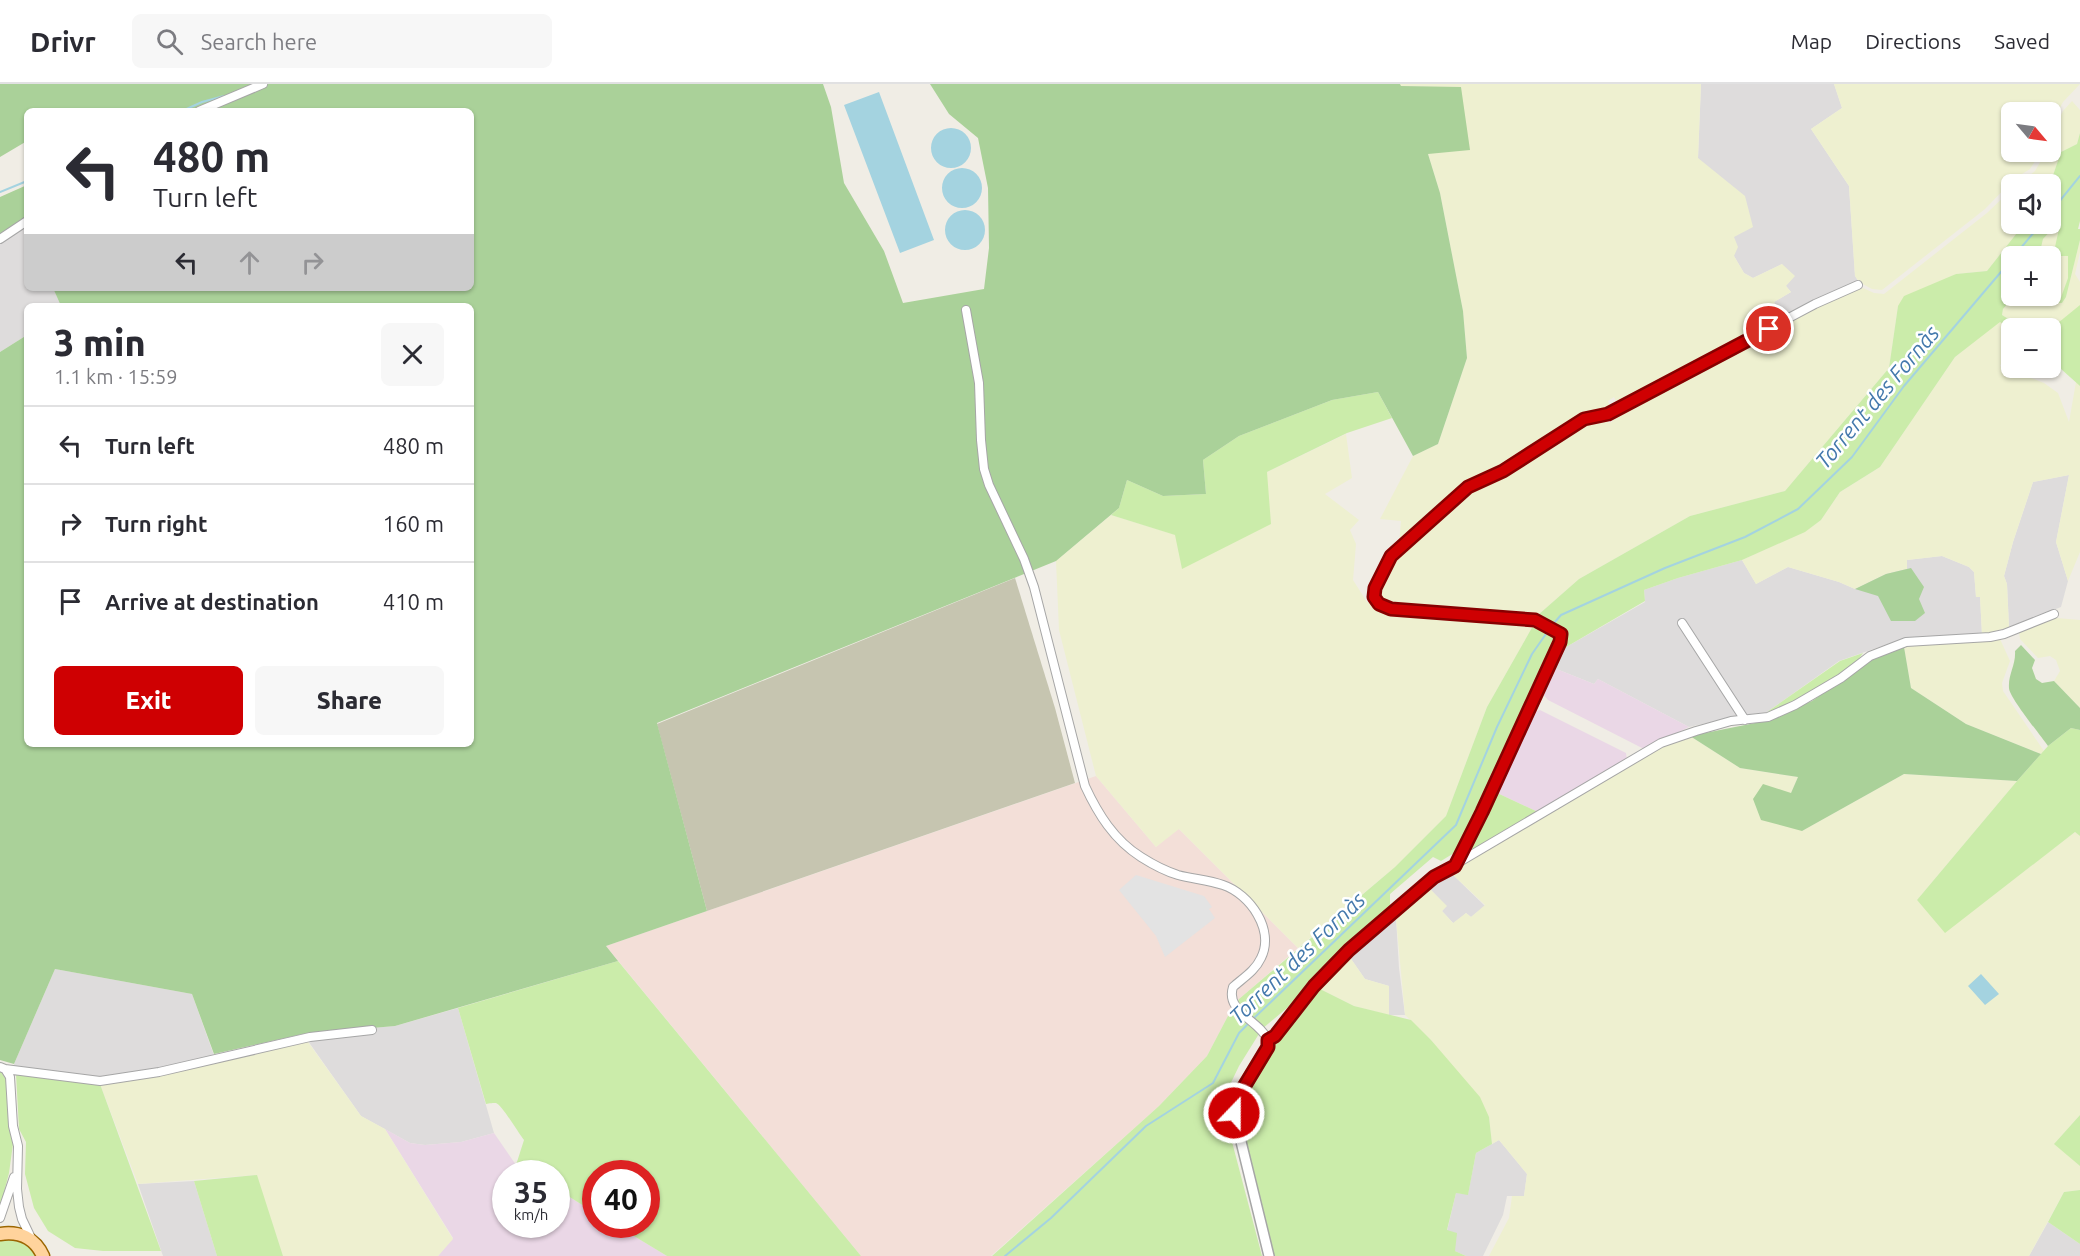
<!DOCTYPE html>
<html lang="en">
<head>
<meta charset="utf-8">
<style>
	:root { --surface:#fff; --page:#f7f7f7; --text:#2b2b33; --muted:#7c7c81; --line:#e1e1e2; --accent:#cf0002 }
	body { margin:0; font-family:Ubuntu,sans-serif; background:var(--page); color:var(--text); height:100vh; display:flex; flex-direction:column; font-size:22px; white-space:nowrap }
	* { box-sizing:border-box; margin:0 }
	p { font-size:20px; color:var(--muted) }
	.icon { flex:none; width:33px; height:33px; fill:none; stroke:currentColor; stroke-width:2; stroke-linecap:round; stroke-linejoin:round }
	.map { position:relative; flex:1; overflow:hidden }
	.drawer { position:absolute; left:24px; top:219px; width:450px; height:444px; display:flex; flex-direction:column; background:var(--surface); border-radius:9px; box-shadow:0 2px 4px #0004 }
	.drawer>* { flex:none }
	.hud { position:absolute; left:24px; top:24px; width:450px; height:183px; border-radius:9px; box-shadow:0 2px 4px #0004; background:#fff; color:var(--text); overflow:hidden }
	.needle { width:39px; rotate:119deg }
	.fabs { position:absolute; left:2001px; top:18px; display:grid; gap:12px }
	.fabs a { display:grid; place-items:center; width:60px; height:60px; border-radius:9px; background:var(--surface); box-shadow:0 2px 4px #0004; font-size:30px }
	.speed { position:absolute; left:492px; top:1076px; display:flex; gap:12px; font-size:30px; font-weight:700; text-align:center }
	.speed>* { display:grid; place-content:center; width:78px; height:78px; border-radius:50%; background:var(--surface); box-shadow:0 2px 4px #0004; line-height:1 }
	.speed small { font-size:15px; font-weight:400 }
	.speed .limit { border:9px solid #d22; background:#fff; color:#111 }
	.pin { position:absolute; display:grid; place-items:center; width:51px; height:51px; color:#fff; margin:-26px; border:3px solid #fff; border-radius:50%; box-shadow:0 2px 6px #0007 }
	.me { position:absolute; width:66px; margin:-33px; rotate:22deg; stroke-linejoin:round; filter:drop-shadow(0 0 4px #0008) }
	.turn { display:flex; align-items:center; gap:21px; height:126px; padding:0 30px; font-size:27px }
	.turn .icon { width:78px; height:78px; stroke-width:2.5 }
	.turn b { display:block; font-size:42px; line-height:51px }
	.lanes { display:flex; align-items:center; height:57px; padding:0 30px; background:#0003; justify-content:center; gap:30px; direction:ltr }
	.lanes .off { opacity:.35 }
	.round { display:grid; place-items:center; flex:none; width:63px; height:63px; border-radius:9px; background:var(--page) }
	.head { display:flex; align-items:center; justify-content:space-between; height:102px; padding:0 30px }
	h1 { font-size:36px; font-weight:800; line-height:45px }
	.cta { display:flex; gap:12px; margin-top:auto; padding:12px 30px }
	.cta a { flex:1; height:69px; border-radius:9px; background:var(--accent); color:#fff; font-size:24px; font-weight:800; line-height:69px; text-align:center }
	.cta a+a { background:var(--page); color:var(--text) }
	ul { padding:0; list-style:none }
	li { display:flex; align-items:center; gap:18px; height:78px; padding:0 30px; border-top:2px solid var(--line) }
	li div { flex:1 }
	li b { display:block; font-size:22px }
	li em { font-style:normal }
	header { display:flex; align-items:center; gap:36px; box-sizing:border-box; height:84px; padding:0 30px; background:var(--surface); border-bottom:2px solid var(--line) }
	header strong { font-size:28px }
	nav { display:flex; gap:33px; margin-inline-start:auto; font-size:21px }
	.search { width:420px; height:54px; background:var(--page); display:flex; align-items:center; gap:15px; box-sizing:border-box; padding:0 21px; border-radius:9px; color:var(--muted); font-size:22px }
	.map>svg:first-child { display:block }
	.residential { fill:#dedcdc }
	.industrial { fill:#ead7e6 }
	.military { fill:#f3dfd8 }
	.construction { fill:#c6c5b0 }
	.farmland { fill:#eef0d0 }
	.grass { fill:#cbecaa }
	.forest { fill:#aad199 }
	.parking { fill:#e3e3e3 }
	.water { fill:#a4d3e0 }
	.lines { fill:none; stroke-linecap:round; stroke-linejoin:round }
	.stream { stroke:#a4d3e0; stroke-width:2 }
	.minor-casing { stroke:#a6a6a6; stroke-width:10 }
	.tertiary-casing { stroke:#a6a6a6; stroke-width:12 }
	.primary-casing { stroke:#9b6600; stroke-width:15 }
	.minor { stroke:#fff; stroke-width:8 }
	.tertiary { stroke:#fff; stroke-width:9 }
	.primary { stroke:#ffd39c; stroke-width:12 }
	.route-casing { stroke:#870001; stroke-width:15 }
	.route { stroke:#cf0002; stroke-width:10 }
	.labels { text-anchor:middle; stroke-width:5; stroke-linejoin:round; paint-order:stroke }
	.water-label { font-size:22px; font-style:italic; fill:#4479ac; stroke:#fff }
</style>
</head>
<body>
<header>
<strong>Drivr</strong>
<div class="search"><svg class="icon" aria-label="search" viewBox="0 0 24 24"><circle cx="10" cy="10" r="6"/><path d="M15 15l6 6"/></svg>Search here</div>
<nav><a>Map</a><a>Directions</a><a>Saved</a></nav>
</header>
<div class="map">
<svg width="2080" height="1172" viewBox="0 0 2080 1172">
	<rect width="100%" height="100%" fill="#f0ede5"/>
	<path class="residential" d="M 1701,0 L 1834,0 L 1842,24 L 1811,45 L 1849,102 L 1855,192 L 1863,204 L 1855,206 L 1785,239 L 1774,218 L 1791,208 L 1786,202 L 1782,180 L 1753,194 L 1744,189 L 1734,172 L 1698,74 Z
		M 22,136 L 27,147 L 27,204 L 53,204 L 61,222 L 27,222 L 27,251 L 0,268 L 0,151 Z
		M 2069,391 L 2056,458 L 2068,497 L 2061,523 L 2009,543 L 2007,500 L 2004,492 L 2013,458 L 2033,398 Z
		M 1942,472 L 1969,483 L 1974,488 L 1976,513 L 1980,512 L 1982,551 L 1905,554 L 1839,577 L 1767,628 L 1737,632 L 1689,643 L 1598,595 L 1594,600 L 1554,584 L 1561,566 L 1645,518 L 1644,506 L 1678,494 L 1742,476 L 1756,500 L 1788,483 L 1839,498 L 1855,505 L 1907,476 Z
		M 1450,788 L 1485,822 L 1471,833 L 1466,829 L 1454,840 L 1442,827 L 1446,822 L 1430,805 Z
		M 1396,834 L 1399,884 L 1405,931 L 1389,931 L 1389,902 L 1365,895 L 1349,872 Z
		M 55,885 L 192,910 L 216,977 L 100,1000 L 16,990 L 14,980 Z
		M 458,924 L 494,1049 L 461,1058 L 425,1061 L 410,1059 L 361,1032 L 303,950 L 395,942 Z
		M 1499,1056 L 1527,1090 L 1524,1112 L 1507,1112 L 1503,1131 L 1483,1172 L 1466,1172 L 1455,1167 L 1447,1147 L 1456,1109 L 1468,1110 L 1476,1069 Z
		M 194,1097 L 217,1172 L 163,1172 L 138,1100 Z
		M 2048,1138 L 2080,1160 L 2080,1172 L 2029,1172 Z"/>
	<path class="industrial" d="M 1554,584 L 1594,600 L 1598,595 L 1689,643 L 1644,665 L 1548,616 L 1542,609 Z
		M 1540,626 L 1626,669 L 1627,677 L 1538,728 L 1495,708 L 1533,628 Z
		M 385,1045 L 410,1059 L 425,1061 L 461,1058 L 494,1049 L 516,1081 L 530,1089 L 506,1089 L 506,1140 L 556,1140 L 557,1105 L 595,1129 L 596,1140 L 614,1140 L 667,1172 L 438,1172 L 453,1154 Z"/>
	<path class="military" d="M 1096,692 L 1156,763 L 1178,744 L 1298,864 L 1239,915 L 1229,930 L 1207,972 L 1159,1022 L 991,1172 L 861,1172 L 606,862 Z"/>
	<path class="construction" d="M 1015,494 L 1055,624 L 1075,699 L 707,827 L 657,640 Z"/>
	<path class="farmland" d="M 1400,0 L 1701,0 L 1698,74 L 1745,112 L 1753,143 L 1734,153 L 1738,163 L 1734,172 L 1744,189 L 1753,194 L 1782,180 L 1795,192 L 1786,202 L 1791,208 L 1774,218 L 1783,235 L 1618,321 L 1614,313 L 1608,317 L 1611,325 L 1607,327 L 1589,329 L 1516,375 L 1468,399 L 1399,461 L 1401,437 L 1380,435 L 1413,372 L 1438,360 L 1467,274 L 1463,227 L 1440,109 L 1428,70 L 1461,4 L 1400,2 Z
		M 1834,0 L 2080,0 L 2063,18 L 2051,40 L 2050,28 L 2012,28 L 2012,68 L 2041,68 L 2030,85 L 2014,95 L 1985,125 L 1882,206 L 1872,205 L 1859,198 L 1855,192 L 1849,102 L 1811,45 L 1842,24 Z
		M 2072,17 L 2080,26 L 2080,49 L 2077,60 L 2061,68 L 2050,100 L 2019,100 L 2035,87 L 2046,68 L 2050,68 L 2051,56 L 2056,41 L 2063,27 Z
		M 2011,106 L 2012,140 L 2024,140 L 1987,187 L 1956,190 L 1898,222 L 1889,284 L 1785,407 L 1690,432 L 1579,495 L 1538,531 L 1390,521 L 1377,513 L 1379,501 L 1396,472 L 1461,411 L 1585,338 L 1607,332 L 1608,339 L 1612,338 L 1617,326 L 1800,231 L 1855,206 L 1863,204 L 1874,209 L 1884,210 L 1987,129 Z
		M 2056,140 L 2059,145 L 2068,172 L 2068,194 L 2060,219 L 2062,219 L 2066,213 L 2080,156 L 2080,168 L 2075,190 L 2080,198 L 2080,221 L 2055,265 L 2051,262 L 2050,244 L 2023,244 L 2002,231 L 2003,225 L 2014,212 L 2050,212 L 2050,172 L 2039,172 L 2043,155 Z
		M 2000,237 L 2011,245 L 2012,257 L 2000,282 L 2044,299 L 2058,309 L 2069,338 L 2076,298 L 2080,302 L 2080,468 L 2068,497 L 2056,458 L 2069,391 L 2033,398 L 2013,458 L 2004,492 L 2007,500 L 2009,543 L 1982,551 L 1980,513 L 1976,513 L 1974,488 L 1969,483 L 1942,472 L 1907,476 L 1907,485 L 1886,490 L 1855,505 L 1839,498 L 1788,483 L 1756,500 L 1742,476 L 1807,446 L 1821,436 L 1840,408 L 1880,383 L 1955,273 Z
		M 1346,350 L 1352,394 L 1325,410 L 1359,436 L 1350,446 L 1356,460 L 1353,496 L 1367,518 L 1389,530 L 1534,540 L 1487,623 L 1446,732 L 1395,783 L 1298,864 L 1179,745 L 1156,763 L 1096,692 L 1059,546 L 1056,477 L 1111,431 L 1176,451 L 1182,484 L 1267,388 Z
		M 2056,534 L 2080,536 L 2080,624 L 2054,597 L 2060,587 L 2056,576 L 2050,572 L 2038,574 L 2020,555 L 2019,548 Z
		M 2000,555 L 2010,577 L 2002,599 L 2003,607 L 2044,667 L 2041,670 L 1966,640 L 1911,604 L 1904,563 Z
		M 1690,652 L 1740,684 L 1798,693 L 1791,709 L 1802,747 L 1904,690 L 2017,697 L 1917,816 L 1945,848 L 2075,748 L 2080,752 L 2080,1031 L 2055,1059 L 2080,1082 L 2080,1106 L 2064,1108 L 2029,1172 L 1489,1172 L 1509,1134 L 1512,1112 L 1524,1112 L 1527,1090 L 1499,1056 L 1492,1060 L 1489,1033 L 1431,956 L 1405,931 L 1396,835 L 1430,805 L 1447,822 L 1442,827 L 1453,839 L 1466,829 L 1471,833 L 1485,821 L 1450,788 L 1657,664 Z
		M 1349,872 L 1365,895 L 1389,902 L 1389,931 L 1354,922 L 1318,904 Z
		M 308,958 L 361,1032 L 385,1045 L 453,1155 L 438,1172 L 283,1172 L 256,1091 L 138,1100 L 100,1000 Z"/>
	<path class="grass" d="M 2080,49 L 2080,137 L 2078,145 L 2080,145 L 2080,156 L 2066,213 L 2062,219 L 2059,219 L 2068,194 L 2068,172 L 2053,172 L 2059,145 L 2056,141 L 2043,155 L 2039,172 L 2012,172 L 2012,212 L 2014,212 L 2003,225 L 2002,231 L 2023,244 L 2011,245 L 2000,238 L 1955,273 L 1880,383 L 1840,408 L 1821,436 L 1805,448 L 1742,476 L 1678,494 L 1644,506 L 1645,517 L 1561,566 L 1565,546 L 1538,531 L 1579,495 L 1690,432 L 1785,407 L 1889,284 L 1898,222 L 1904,212 L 1956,190 L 1987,187 L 2024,140 L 2050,140 L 2050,100 L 2061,68 L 2077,60 Z
		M 2080,221 L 2080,302 L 2051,276 L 2050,262 L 2055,264 L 2053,243 Z
		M 1378,308 L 1392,334 L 1347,349 L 1267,388 L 1271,440 L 1182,485 L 1175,451 L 1111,431 L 1119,424 L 1127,396 L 1163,412 L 1206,410 L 1203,376 L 1239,352 L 1283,335 L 1332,316 Z
		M 1534,540 L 1558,551 L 1531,615 L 1459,766 L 1441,777 L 1433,773 L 1390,810 L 1390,823 L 1287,924 L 1262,945 L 1239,982 L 1226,1009 L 1226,1035 L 1262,1172 L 992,1172 L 1159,1022 L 1207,972 L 1229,930 L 1239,915 L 1395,783 L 1446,732 L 1487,623 Z
		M 1863,569 C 1850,591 1792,620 1767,628 L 1840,577 Z
		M 2071,644 L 2080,646 L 2080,752 L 2075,748 L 1945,849 L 1917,816 L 2017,697 L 2048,662 Z
		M 1495,708 L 1538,728 L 1465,771 Z
		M 618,877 L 861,1172 L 667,1172 L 614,1140 L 646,1140 L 646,1089 L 596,1089 L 595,1129 L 557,1105 L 556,1089 L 530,1089 L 516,1081 L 524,1056 C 519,1050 502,1021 496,1019 C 494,1019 489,1019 486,1020 L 458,924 Z
		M 1318,904 L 1354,922 L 1411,936 L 1431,956 L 1480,1013 L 1489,1033 L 1492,1060 L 1476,1069 L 1468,1111 L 1456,1109 L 1447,1146 L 1457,1149 L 1455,1167 L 1466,1172 L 1272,1172 L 1232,1029 L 1231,1010 L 1256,969 L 1271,949 Z
		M 0,986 L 6,996 L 9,1044 L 13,1060 L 9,1089 L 0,1124 Z
		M 16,990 L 100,1000 L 161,1167 L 103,1167 L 75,1164 L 48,1147 L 34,1124 L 25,1090 L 26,1058 L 19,1045 Z
		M 2080,1031 L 2080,1082 L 2054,1060 Z
		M 257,1091 L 283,1172 L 217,1172 L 194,1097 Z
		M 2080,1106 L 2080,1160 L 2048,1138 L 2064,1108 Z
		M 8,1156 C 20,1157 29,1161 36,1172 L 0,1172 L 0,1157 Z"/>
	<path class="forest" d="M 0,0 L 823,0 L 831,23 L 844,99 L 884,167 L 903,219 L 984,205 L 989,164 L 988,104 L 978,54 L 949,30 L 930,0 L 1400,0 L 1401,2 L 1461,3 L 1470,66 L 1428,70 L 1440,109 L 1463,227 L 1467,274 L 1438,360 L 1413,372 L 1378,308 L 1332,316 L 1283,335 L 1239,352 L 1203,376 L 1206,410 L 1163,412 L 1127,396 L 1119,424 L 1056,477 L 657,639 L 707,827 L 606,862 L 618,877 L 395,942 L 303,950 L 214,970 L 192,910 L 55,885 L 14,980 L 0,976 L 0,268 L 27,251 L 27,660 L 471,660 L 471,222 L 61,222 L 53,204 L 471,204 L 471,27 L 27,27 L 27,57 L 0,73 Z
		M 27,101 L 27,147 L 22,136 L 0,151 L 0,113 Z
		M 1911,484 L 1924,503 L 1919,515 L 1925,529 L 1915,537 L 1891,537 L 1878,512 L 1855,505 L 1886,490 Z
		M 2021,561 L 2035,576 L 2032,584 L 2036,595 L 2042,599 L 2054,597 L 2080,624 L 2080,646 L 2071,644 L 2048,662 C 2041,652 2009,613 2009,604 C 2008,590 2016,581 2015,567 Z
		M 1904,563 L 1911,604 L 1966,640 L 2041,670 L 2017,697 L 1904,690 L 1802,747 L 1761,736 L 1753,715 L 1763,700 L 1791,709 L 1798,693 L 1740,684 L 1690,652 L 1765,637 L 1812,617 L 1877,572 Z"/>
	<path class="parking" d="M 1136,791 L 1204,812 L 1212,823 L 1209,825 L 1215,834 L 1165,873 L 1156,852 L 1119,806 Z"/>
	<path class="water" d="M 879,8 L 934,156 L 900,169 L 844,21 Z
		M931 64a20 20 0 1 1 40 0a20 20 0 1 1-40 0Z
		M942 104a20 20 0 1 1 40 0a20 20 0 1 1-40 0Z
		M945 146a20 20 0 1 1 40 0a20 20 0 1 1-40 0Z
		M 1981,890 L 1999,910 L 1985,921 L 1968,902 Z"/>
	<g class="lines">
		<path class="stream" d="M 182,27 L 202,18 L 224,12
			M 0,108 L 27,97
			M 2050,129 L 2080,92
			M 2014,172 L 2041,140
			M 1554,539 L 1561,531 L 1665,484 L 1745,453 L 1798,425 L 1852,373 L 1904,302 L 2012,175
			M 1253,935 L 1456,741 L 1497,643 L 1532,570 L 1548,547
			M 1005,1172 L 1051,1134 L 1146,1042 L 1213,999 L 1239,949 L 1249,939"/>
		<defs>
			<path id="minor" d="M 199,27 L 263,0
				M 0,155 L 27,137
				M 966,226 L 979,299 L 981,356 L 984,385 L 989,401 L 1024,475 L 1034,503 L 1085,702 C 1098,730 1114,756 1141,773 C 1152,780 1165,787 1178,791 C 1193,795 1208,796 1223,801 C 1250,810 1275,846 1261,874 C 1255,887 1243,894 1233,903 C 1225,928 1259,936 1268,956 L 1275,952 L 1314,902 L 1349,866 L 1434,793 L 1661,659 L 1696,647 L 1731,637 L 1768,633 L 1795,621 L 1841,594 L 1870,572 L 1906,558 L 1990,553 L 2004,550 L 2054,530
				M 1682,539 L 1745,636
				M 1455,780 L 1539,606 L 1560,558 L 1561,550 L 1535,536 L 1391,525 L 1379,520 L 1373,513 L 1375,504 L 1391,472 L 1468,403 L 1503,387 L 1584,335 L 1608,330 L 1815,220 L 1858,201
				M 0,983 L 5,985 L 10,993 L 13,1042 L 18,1062 L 17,1105 L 19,1123 L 22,1135 L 32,1156
				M 5,985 L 100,997 L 159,988 L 310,953 L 372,946
				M 0,1134 L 14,1093"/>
			<path id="tertiary" d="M 1268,956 L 1268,963 L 1239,1012 L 1234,1029 L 1269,1172"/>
			<path id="primary" d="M 0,1150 C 19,1147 35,1154 43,1172"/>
		</defs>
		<use href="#minor" class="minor-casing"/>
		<use href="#tertiary" class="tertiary-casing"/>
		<use href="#primary" class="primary-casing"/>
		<use href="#minor" class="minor"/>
		<use href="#tertiary" class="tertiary"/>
		<use href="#primary" class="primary"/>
	</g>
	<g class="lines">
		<defs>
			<path id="route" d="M 1234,1029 L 1239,1011 L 1268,963 L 1268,956 L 1275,952 L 1314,902 L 1349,866 L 1434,793 L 1455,782 L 1482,728 L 1560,558 L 1561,550 L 1535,536 L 1391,525 L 1379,520 L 1374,513 L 1375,504 L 1391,472 L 1468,403 L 1503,387 L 1584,335 L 1608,330 L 1769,245"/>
		</defs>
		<use href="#route" class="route-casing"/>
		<use href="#route" class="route"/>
	</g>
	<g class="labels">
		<g class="water-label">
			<text transform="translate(1877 313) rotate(-50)" y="8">Torrent des Fornàs</text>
			<text transform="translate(1297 874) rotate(-44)" y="8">Torrent des Fornàs</text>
		</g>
	</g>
</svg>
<div class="fabs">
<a><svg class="needle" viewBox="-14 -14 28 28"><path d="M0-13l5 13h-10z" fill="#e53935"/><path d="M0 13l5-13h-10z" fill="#7c7c81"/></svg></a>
<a><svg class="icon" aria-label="sound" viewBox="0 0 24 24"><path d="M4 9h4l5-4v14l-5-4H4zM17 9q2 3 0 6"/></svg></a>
<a>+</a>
<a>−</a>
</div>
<div class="speed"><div>35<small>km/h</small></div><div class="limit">40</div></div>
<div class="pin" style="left:1769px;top:245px;background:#d93025"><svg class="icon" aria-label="arrive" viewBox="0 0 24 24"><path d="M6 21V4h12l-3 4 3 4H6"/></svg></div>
<svg class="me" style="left:1234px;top:1029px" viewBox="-20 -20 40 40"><circle r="17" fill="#cf0002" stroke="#fff" stroke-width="3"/><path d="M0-11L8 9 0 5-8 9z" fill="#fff"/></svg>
<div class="hud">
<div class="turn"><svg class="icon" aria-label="left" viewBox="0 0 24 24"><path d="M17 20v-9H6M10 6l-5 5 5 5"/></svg><div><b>480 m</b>Turn left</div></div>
<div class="lanes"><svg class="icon" aria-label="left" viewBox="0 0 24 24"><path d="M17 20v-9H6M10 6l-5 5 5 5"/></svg><svg class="icon off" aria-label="ahead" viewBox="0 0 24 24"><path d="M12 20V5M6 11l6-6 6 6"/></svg><svg class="icon off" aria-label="right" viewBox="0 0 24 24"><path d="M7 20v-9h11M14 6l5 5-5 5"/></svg></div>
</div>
<section class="drawer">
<div class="head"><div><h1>3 min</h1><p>1.1 km · 15:59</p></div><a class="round"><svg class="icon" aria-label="close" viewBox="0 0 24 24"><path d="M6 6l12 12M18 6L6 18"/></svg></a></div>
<ul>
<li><svg class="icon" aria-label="left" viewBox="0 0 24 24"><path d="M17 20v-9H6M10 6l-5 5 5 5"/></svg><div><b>Turn left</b></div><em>480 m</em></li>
<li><svg class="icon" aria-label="right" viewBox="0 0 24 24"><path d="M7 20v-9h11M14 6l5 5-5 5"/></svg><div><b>Turn right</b></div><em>160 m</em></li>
<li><svg class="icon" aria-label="arrive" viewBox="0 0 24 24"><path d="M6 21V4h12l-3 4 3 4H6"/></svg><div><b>Arrive at destination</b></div><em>410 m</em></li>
</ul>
<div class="cta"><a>Exit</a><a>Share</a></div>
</section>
</div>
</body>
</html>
